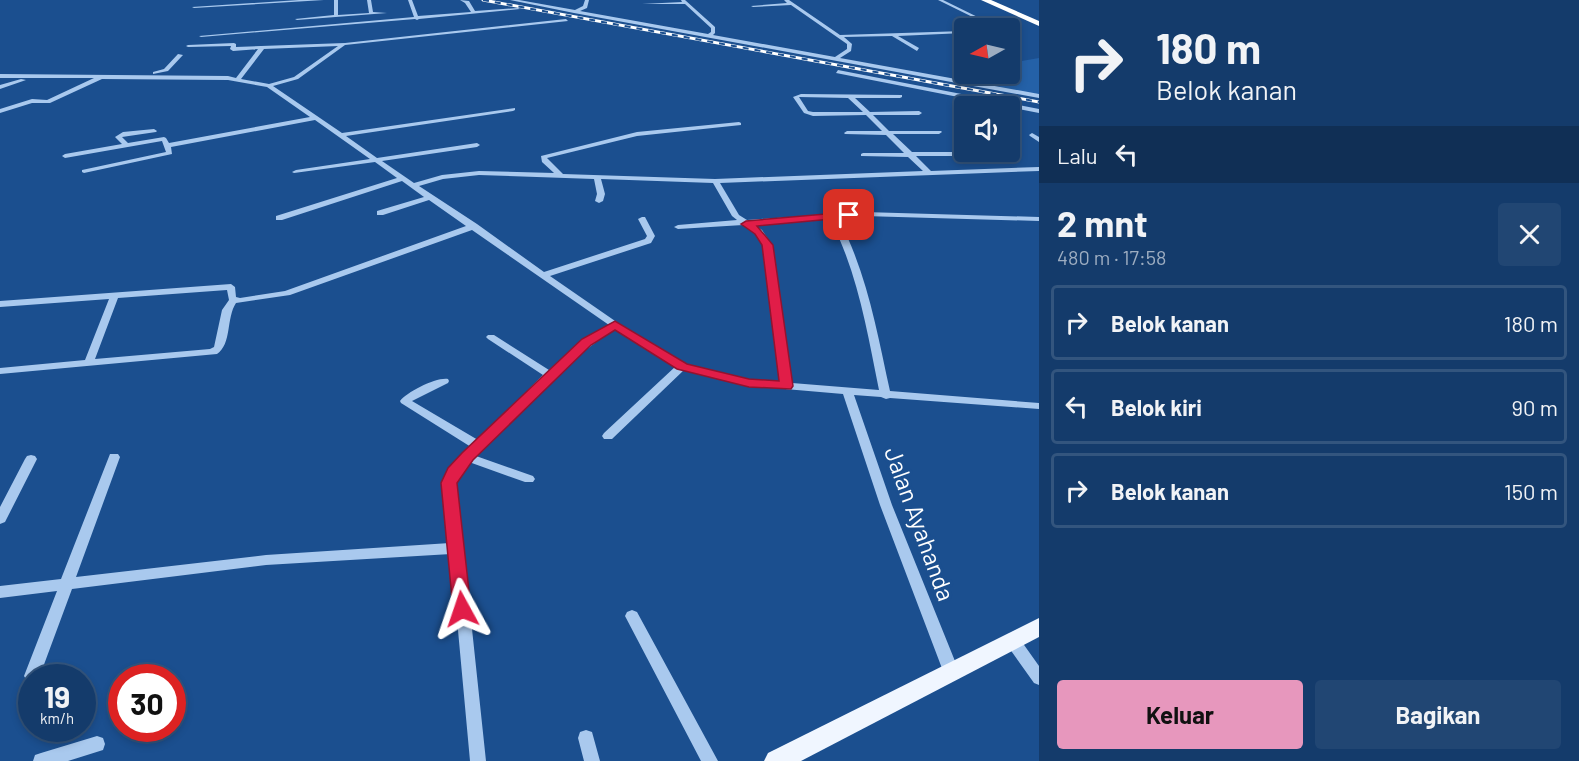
<!DOCTYPE html>
<html lang="id">
<head>
<meta charset="utf-8">
<style>
	:root { --surface:#143b6b; --page:#214673; --text:#f1f3f6; --muted:#9dadc1; --line:#33557e; --accent:#e797bd }
	body { margin:0; font-family:Barlow,sans-serif; background:var(--page); color:var(--text); height:100vh; display:flex; flex-direction:column; font-size:22px; white-space:nowrap }
	* { box-sizing:border-box; margin:0 }
	p { font-size:20px; color:var(--muted) }
	.icon { flex:none; width:33px; height:33px; fill:none; stroke:currentColor; stroke-width:2; stroke-linecap:round; stroke-linejoin:round }
	.map { position:relative; flex:1; overflow:hidden }
	.details { display:flex; flex-direction:column; background:var(--surface); width:540px }
	.details>* { flex:none }
	.top-card { background:#143b6b; color:var(--text); overflow:hidden }
	.needle { width:39px; rotate:262deg }
	.buttons { position:absolute; left:954px; top:18px; display:grid; gap:12px }
	.buttons a { display:grid; place-items:center; width:66px; height:66px; border-radius:6px; background:var(--surface); box-shadow:0 3px 9px #0003,0 0 0 2px var(--line); font-size:30px }
	.speed { position:absolute; left:18px; top:664px; display:flex; gap:12px; font-size:30px; font-weight:700; text-align:center }
	.speed>* { display:grid; place-content:center; width:78px; height:78px; border-radius:50%; background:var(--surface); box-shadow:0 3px 9px #0003,0 0 0 2px var(--line); line-height:1 }
	.speed small { font-size:15px; font-weight:400 }
	.speed .limit { border:9px solid #d22; background:#fff; color:#111 }
	.pin { position:absolute; display:grid; place-items:center; width:51px; height:51px; color:#fff; margin:-26px; border-radius:12px; box-shadow:0 3px 9px #0006 }
	.me { position:absolute; width:66px; margin:-33px; rotate:355deg; stroke-linejoin:round; filter:drop-shadow(0 0 4px #0008) }
	.turn { display:flex; align-items:center; gap:21px; height:126px; padding:0 18px; font-size:27px }
	.turn .icon { width:78px; height:78px; stroke-width:2.5 }
	.turn b { display:block; font-size:42px; line-height:51px }
	.then { display:flex; align-items:center; height:57px; padding:0 18px; background:#0003; gap:12px; font-size:22px }
	.round { display:grid; place-items:center; flex:none; width:63px; height:63px; border-radius:6px; background:var(--page) }
	.head { display:flex; align-items:center; justify-content:space-between; height:102px; padding:0 18px }
	h1 { font-size:36px; font-weight:700; line-height:45px }
	.primary-button { display:flex; gap:12px; margin-top:auto; padding:12px 18px }
	.primary-button a { flex:1; height:69px; border-radius:6px; background:var(--accent); color:#111; font-size:24px; font-weight:700; line-height:69px; text-align:center }
	.primary-button a+a { background:var(--page); color:var(--text) }
	ul { padding:0; list-style:none }
	li { display:flex; align-items:center; gap:18px; height:75px; margin:0 12px 9px; padding:0 6px; border:3px solid var(--line); border-radius:6px }
	li div { flex:1 }
	li b { display:block; font-size:22px }
	li em { font-style:normal }
	main { display:flex; flex:1; min-height:0 }
	.map>svg:first-child { display:block }
	.green { fill:#2461a8 }
	.lines { fill:none; stroke-linecap:round; stroke-linejoin:round }
	.minor { fill:#a9c9ee; fill-rule:evenodd }
	.major { fill:#f0f6ff; fill-rule:evenodd }
	.highway { fill:#fff; fill-rule:evenodd }
	.rail-casing { stroke:#fff; stroke-width:3 }
	.rail { stroke:#1b4f8f; stroke-width:2; stroke-dasharray:6; stroke-linecap:butt }
	.route { fill:#e11d48; stroke:#92132f; stroke-width:1.5 }
	.labels { text-anchor:middle; stroke-width:6; stroke-linejoin:round; paint-order:stroke }
	.near-street-label { font-size:24px; fill:#fff; stroke:#1b4f8f }
</style>
</head>
<body>
<main>
<div class="map">
<svg width="1039" height="761" viewBox="0 0 1039 761">
	<rect width="100%" height="100%" fill="#1b4f8f"/>
	<path class="green" d="M 1039,58 L 1039,96 L 999,88 L 1001,83 L 982,74 L 1010,74 L 1010,63 Z"/>
	<g class="lines">
		<path class="minor" d="M 299,0 L 324,0 L 194,8 L 192,7 Z
			M 334,0 L 338,0 L 338,15 L 369,13 L 367,0 L 371,0 L 373,12 L 387,13 L 297,20 L 295,19 L 334,15 Z
			M 408,0 L 412,0 L 418,16 L 471,12 L 465,3 L 460,0 L 469,1 L 475,11 L 518,8 L 520,9 L 419,19 L 417,20 L 415,19 L 201,37 L 199,36 L 414,17 Z
			M 510,0 L 519,0 L 575,10 L 583,6 L 585,0 L 589,0 L 587,8 L 580,11 L 708,34 L 711,32 L 711,28 L 685,4 L 642,4 L 682,2 L 681,0 L 685,0 L 715,27 L 715,33 L 713,35 L 835,57 L 847,49 L 847,44 L 791,5 L 753,7 L 751,6 L 787,3 L 784,0 L 789,0 L 840,35 L 964,31 L 964,33 L 898,36 L 919,48 L 917,51 L 892,36 L 844,37 L 852,44 L 851,51 L 840,58 L 1039,94 L 1039,98 L 574,13 Z
			M 938,0 L 943,0 L 1000,28 L 995,28 Z
			M 566,19 L 568,21 L 345,45 L 298,79 L 273,86 L 342,133 L 515,108 L 515,110 L 513,111 L 346,136 L 377,158 L 477,143 L 480,145 L 477,147 L 382,161 L 414,183 L 442,175 L 479,171 L 554,173 L 542,162 L 541,156 L 637,132 L 739,122 L 741,123 L 741,125 L 637,136 L 547,158 L 563,174 L 715,179 L 923,171 L 908,157 L 861,156 L 861,154 L 863,153 L 904,153 L 886,135 L 845,134 L 844,133 L 847,131 L 882,131 L 866,115 L 813,116 L 804,113 L 793,97 L 801,94 L 902,95 L 902,97 L 900,98 L 855,98 L 870,112 L 919,111 L 922,113 L 919,115 L 873,115 L 889,131 L 941,131 L 942,132 L 939,134 L 893,134 L 912,152 L 961,152 L 964,154 L 961,156 L 916,156 L 931,171 L 1039,167 L 1039,171 L 720,183 L 739,215 L 747,220 L 864,212 L 1039,217 L 1039,221 L 864,216 L 838,218 C 867,272 877,332 890,391 L 1039,403 L 1039,409 L 890,398 L 886,399 L 881,397 L 854,395 L 892,505 L 959,671 L 956,676 L 951,678 L 946,676 L 943,671 L 880,505 L 843,394 L 749,386 L 684,370 L 612,439 L 604,439 L 602,436 L 604,433 L 676,366 L 615,329 C 561,364 521,411 476,456 L 533,476 L 535,479 L 533,482 L 525,482 L 469,462 L 456,478 L 486,761 L 470,761 L 451,554 L 266,565 L 72,589 L 39,678 L 32,678 L 32,683 L 27,681 L 24,676 L 57,591 L 0,598 L 0,586 L 61,579 L 110,454 L 118,454 L 120,457 L 76,577 L 266,555 L 450,543 L 444,478 L 453,465 L 471,447 L 401,403 L 400,401 C 407,392 436,377 448,379 L 449,381 L 448,383 L 412,401 L 478,440 L 543,375 L 488,339 L 486,337 L 488,335 L 494,335 L 549,370 L 576,348 L 609,325 L 472,230 L 290,295 L 236,303 C 226,318 232,344 217,354 L 0,374 L 0,368 L 85,360 L 109,299 L 0,307 L 0,301 L 231,284 L 235,287 L 236,297 L 240,298 L 285,291 L 466,226 L 429,200 L 383,215 L 377,215 L 377,211 L 424,197 L 402,181 L 282,220 L 276,220 L 276,216 L 397,178 L 375,162 L 294,173 L 292,172 L 296,170 L 370,159 L 315,120 L 171,147 L 172,154 L 84,173 L 82,172 L 82,170 L 166,152 L 162,141 L 65,158 L 62,156 L 65,154 L 122,144 L 115,137 L 123,132 L 154,129 L 157,131 L 156,132 L 122,137 L 128,143 L 164,137 L 166,138 L 169,143 L 310,117 L 267,87 L 228,80 L 102,79 L 50,103 L 32,103 L 0,113 L 0,109 L 32,99 L 47,100 L 94,78 L 0,78 L 0,74 L 228,76 L 236,78 L 258,49 L 233,51 L 230,49 L 231,46 L 188,47 L 186,46 L 188,45 L 234,43 L 236,44 L 236,47 L 345,43 ZM 338,46 L 294,77 L 269,84 L 241,79 L 264,49 ZM 799,97 L 848,98 L 863,112 L 813,112 L 808,111 ZM 479,175 L 594,179 L 597,194 L 595,201 L 599,203 L 603,201 L 605,194 L 601,179 L 713,183 L 732,216 L 737,220 L 678,225 L 674,227 L 678,229 L 743,225 L 756,234 L 764,245 L 781,382 L 749,380 L 686,364 L 618,323 L 550,276 L 651,243 L 655,236 L 645,217 L 642,217 L 638,219 L 647,236 L 645,239 L 544,272 L 477,224 L 419,186 L 443,179 ZM 830,219 C 858,273 867,331 879,390 L 792,383 L 772,245 L 762,230 L 753,224 ZM 227,290 L 229,300 L 222,310 L 214,347 L 210,349 L 95,359 L 118,298 Z
			M 178,54 L 183,55 L 168,71 L 153,74 L 153,72 L 164,69 Z
			M 838,70 L 1039,109 L 1039,113 L 836,73 Z
			M 21,79 L 26,80 L 0,89 L 0,85 Z
			M 1032,133 L 1039,137 L 1039,142 L 1030,136 L 1029,135 Z
			M 31,455 L 35,456 L 37,459 L 5,522 L 0,524 L 0,507 L 25,459 L 27,456 Z
			M 632,610 L 637,612 L 718,761 L 701,761 L 625,616 L 627,612 Z
			M 1012,634 L 1017,635 L 1039,666 L 1039,685 L 1034,683 L 1007,645 L 1005,640 L 1007,635 Z
			M 586,730 L 592,732 L 600,761 L 584,761 L 578,738 L 580,732 Z
			M 97,736 L 103,738 L 105,744 L 103,750 L 68,761 L 33,761 L 35,755 L 41,753 Z"/>
		<path class="major" d="M 1039,618 L 1039,637 L 801,761 L 764,761 L 768,753 Z"/>
		<path class="highway" d="M 981,0 L 991,0 L 1039,21 L 1039,26 Z"/>
		<defs>
			<path id="rail" d="M 483,0 L 1039,102"/>
		</defs>
		<use href="#rail" class="rail-casing"/>
		<use href="#rail" class="rail"/>
	</g>
	<path class="route" d="M 849,212 L 855,215 L 853,217 L 757,226 L 773,245 L 793,386 L 791,389 L 749,387 L 677,369 L 615,330 L 591,345 L 473,460 L 457,483 L 471,609 L 469,615 L 462,617 L 455,615 L 453,609 L 441,483 L 448,468 L 462,453 L 582,339 L 615,321 L 687,364 L 749,379 L 779,381 L 762,245 L 755,234 L 741,224 L 746,221 Z"/>
	<g class="labels">
		<g class="near-street-label">
			<text transform="translate(919 524) rotate(70)" y="8">Jalan Ayahanda</text>
		</g>
	</g>
</svg>
<div class="buttons">
<a><svg class="needle" viewBox="-14 -14 28 28"><path d="M0-13l5 13h-10z" fill="#e53935"/><path d="M0 13l5-13h-10z" fill="#9dadc1"/></svg></a>
<a><svg class="icon" aria-label="sound" viewBox="0 0 24 24"><path d="M4 9h4l5-4v14l-5-4H4zM17 9q2 3 0 6"/></svg></a>
</div>
<div class="speed"><div>19<small>km/h</small></div><div class="limit">30</div></div>
<div class="pin" style="left:849px;top:215px;background:#d93025"><svg class="icon" aria-label="arrive" viewBox="0 0 24 24"><path d="M6 21V4h12l-3 4 3 4H6"/></svg></div>
<svg class="me" style="left:462px;top:609px" viewBox="-20 -20 40 40"><path d="M0-17L14 15 0 8-14 15z" fill="#e11d48" stroke="#fff" stroke-width="4"/></svg>
</div>
<section class="details">
<div class="top-card">
<div class="turn"><svg class="icon" aria-label="right" viewBox="0 0 24 24"><path d="M7 20v-9h11M14 6l5 5-5 5"/></svg><div><b>180 m</b>Belok kanan</div></div>
<div class="then">Lalu<svg class="icon" aria-label="left" viewBox="0 0 24 24"><path d="M17 20v-9H6M10 6l-5 5 5 5"/></svg></div>
</div>
<div class="head"><div><h1>2 mnt</h1><p>480 m · 17:58</p></div><a class="round"><svg class="icon" aria-label="close" viewBox="0 0 24 24"><path d="M6 6l12 12M18 6L6 18"/></svg></a></div>
<ul>
<li><svg class="icon" aria-label="right" viewBox="0 0 24 24"><path d="M7 20v-9h11M14 6l5 5-5 5"/></svg><div><b>Belok kanan</b></div><em>180 m</em></li>
<li><svg class="icon" aria-label="left" viewBox="0 0 24 24"><path d="M17 20v-9H6M10 6l-5 5 5 5"/></svg><div><b>Belok kiri</b></div><em>90 m</em></li>
<li><svg class="icon" aria-label="right" viewBox="0 0 24 24"><path d="M7 20v-9h11M14 6l5 5-5 5"/></svg><div><b>Belok kanan</b></div><em>150 m</em></li>
</ul>
<div class="primary-button"><a>Keluar</a><a>Bagikan</a></div>
</section>
</main>
</body>
</html>
